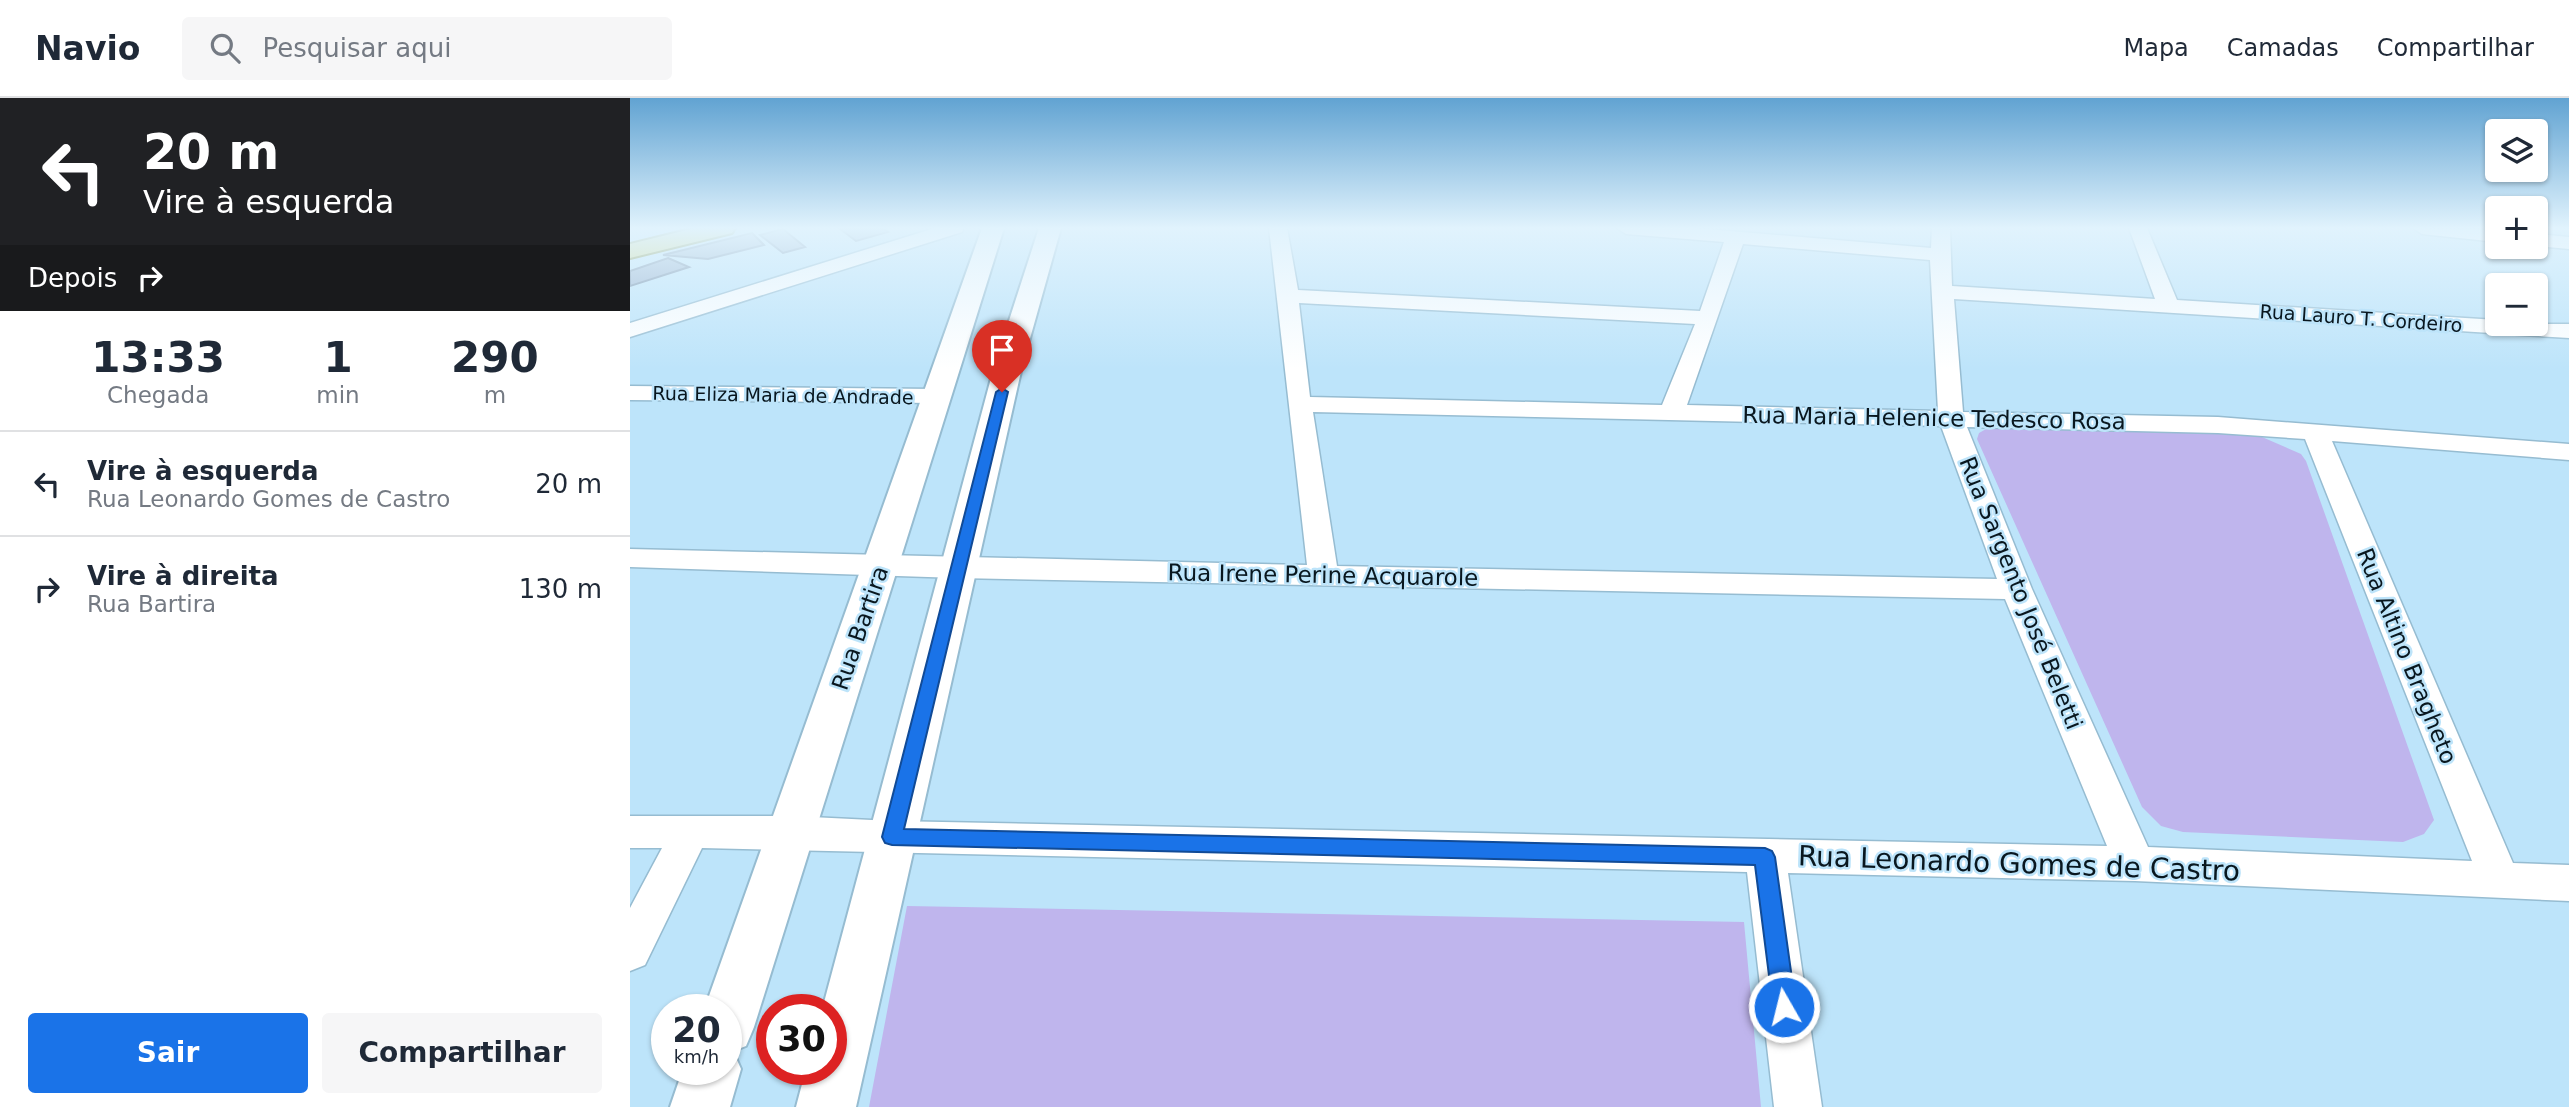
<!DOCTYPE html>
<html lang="pt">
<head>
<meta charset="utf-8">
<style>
	:root { --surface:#fff; --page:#f6f6f7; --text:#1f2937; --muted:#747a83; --line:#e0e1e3; --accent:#1a73e8 }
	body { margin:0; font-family:"DejaVu Sans",sans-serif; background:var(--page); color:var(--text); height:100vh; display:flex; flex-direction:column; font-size:26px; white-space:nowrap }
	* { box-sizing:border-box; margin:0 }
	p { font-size:23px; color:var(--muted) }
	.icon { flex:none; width:38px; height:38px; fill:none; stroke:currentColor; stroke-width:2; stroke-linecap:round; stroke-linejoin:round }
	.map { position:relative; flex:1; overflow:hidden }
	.side { display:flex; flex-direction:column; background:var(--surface); width:630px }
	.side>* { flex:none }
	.guide { background:#202124; color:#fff; overflow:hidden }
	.controls { position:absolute; left:1855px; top:21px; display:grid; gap:14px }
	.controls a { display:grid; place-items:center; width:63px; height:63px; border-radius:7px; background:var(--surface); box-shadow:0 2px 5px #0004; font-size:35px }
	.speed { position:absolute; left:21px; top:896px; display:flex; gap:14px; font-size:35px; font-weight:700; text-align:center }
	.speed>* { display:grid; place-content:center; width:91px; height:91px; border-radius:50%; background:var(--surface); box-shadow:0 2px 5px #0004; line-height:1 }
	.speed small { font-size:18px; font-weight:400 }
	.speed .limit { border:10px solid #d22; background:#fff; color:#111 }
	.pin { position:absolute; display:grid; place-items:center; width:60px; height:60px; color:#fff; margin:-72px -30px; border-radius:50% 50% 50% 0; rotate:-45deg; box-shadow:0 0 7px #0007 }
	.pin .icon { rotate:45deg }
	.me { position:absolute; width:77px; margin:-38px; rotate:352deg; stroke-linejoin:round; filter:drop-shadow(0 0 5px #0008) }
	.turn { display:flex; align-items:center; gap:24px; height:147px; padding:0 28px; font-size:32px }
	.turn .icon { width:91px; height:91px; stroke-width:2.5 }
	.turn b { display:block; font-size:49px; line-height:60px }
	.then { display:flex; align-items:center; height:66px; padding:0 28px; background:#0003; gap:14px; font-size:26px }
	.eta { display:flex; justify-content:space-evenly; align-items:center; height:119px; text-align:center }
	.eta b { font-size:42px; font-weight:800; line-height:49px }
	.cta { display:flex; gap:14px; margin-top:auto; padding:14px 28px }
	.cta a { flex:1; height:80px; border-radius:7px; background:var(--accent); color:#fff; font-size:28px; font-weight:800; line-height:80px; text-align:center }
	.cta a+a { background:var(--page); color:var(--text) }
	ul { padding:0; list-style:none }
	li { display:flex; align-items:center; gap:21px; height:105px; padding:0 28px; border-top:2px solid var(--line) }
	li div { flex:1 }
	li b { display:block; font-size:26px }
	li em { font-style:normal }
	header { display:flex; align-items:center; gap:42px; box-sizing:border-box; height:98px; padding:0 35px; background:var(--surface); border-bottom:2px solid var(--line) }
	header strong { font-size:33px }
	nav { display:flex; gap:38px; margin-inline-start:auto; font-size:24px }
	.search { width:490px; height:63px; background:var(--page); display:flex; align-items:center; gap:18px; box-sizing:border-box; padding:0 24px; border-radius:7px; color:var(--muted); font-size:26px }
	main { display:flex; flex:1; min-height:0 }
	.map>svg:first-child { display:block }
	.green { fill:#bfb5ed }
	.building { fill:#96afcc; stroke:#6e86a2; stroke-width:2 }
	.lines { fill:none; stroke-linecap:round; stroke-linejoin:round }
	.street-casing { stroke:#96bcd1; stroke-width:3 }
	.secondary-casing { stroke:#96bcd1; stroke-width:4 }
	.primary-casing { stroke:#778121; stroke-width:4 }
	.street { fill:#fff; fill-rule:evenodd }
	.secondary { fill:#fff; fill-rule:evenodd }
	.primary { fill:#d1d67a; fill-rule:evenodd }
	.route { fill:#1a73e8; stroke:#114b97; stroke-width:2 }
	.labels { text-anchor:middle; stroke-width:5; stroke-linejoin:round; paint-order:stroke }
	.far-street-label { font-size:19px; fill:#09171f; stroke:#bde4fa }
	.street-label { font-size:23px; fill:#09171f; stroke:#bde4fa }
	.near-street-label { font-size:28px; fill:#09171f; stroke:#bde4fa }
</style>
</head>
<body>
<header>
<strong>Navio</strong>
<div class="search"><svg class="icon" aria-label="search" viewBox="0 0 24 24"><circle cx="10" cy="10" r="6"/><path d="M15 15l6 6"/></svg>Pesquisar aqui</div>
<nav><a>Mapa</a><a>Camadas</a><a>Compartilhar</a></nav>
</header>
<main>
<section class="side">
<div class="guide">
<div class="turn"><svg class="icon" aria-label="left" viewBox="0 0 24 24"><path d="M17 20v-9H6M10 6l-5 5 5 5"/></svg><div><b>20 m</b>Vire à esquerda</div></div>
<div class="then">Depois<svg class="icon" aria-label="right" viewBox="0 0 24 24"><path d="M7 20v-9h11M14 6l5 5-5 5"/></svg></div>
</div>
<div class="eta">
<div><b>13:33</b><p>Chegada</p></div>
<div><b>1</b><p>min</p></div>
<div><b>290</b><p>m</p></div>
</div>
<ul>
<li><svg class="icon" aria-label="left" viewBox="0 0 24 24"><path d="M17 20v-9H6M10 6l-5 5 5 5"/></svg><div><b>Vire à esquerda</b><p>Rua Leonardo Gomes de Castro</p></div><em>20 m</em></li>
<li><svg class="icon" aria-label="right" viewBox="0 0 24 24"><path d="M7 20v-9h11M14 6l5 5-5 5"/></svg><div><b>Vire à direita</b><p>Rua Bartira</p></div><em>130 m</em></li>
</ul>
<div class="cta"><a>Sair</a><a>Compartilhar</a></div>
</section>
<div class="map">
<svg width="1939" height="1009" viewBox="0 0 1939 1009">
	<rect width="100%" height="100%" fill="#bde4fa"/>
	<path class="green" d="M 1365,326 L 1625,336 L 1671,356 L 1676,363 L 1804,722 L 1794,736 L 1773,744 L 1553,734 L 1531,728 L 1512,709 L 1347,341 L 1349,335 Z
		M 277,808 L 1114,824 L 1131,1009 L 239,1009 Z"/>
	<path class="building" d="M 209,130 L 252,130 L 258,134 L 226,143 Z
		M 153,131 L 175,149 L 153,155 L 130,137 Z
		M 122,135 L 134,147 L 78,161 L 33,157 Z
		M 38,160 L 59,169 L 0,188 L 0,173 Z"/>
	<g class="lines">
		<defs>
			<path id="street" d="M 305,130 L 334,130 L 332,134 L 0,239 L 0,225 Z
				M 639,130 L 657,130 L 668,192 L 1070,213 L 1094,144 L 996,136 L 987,130 L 1064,130 L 1301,150 L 1302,130 L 1320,130 L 1322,188 L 1525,201 L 1499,130 L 1517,130 L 1547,202 L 1867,222 L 1867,226 L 1939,226 L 1939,240 L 1324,201 L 1333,314 L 1588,319 L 1939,346 L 1939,362 L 1702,343 L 1883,765 L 1939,767 L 1939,803 L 1505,783 L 1158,775 L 1192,1009 L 1144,1009 L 1117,774 L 72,750 L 15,867 L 0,873 L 0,810 L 32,750 L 0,750 L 0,718 L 161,718 L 262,723 L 1477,748 L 1375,501 L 328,480 L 0,469 L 0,451 L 677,467 ZM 1113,146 L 1300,162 L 1308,313 L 1057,307 ZM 669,205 L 1065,226 L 1032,307 L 680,299 ZM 683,314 L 1311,328 L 1367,481 L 707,468 ZM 1337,329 L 1588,335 L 1675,341 L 1842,763 L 1518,749 L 1402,491 Z
				M 1783,130 L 1867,132 L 1867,144 L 1792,136 Z
				M 1906,136 L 1939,139 L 1939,151 L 1906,148 Z
				M 0,288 L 305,291 L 314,293 L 317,298 L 314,303 L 305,305 L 0,302 Z"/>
			<path id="secondary" d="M 352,130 L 374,130 L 124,929 L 116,948 L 103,953 L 111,971 L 100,1009 L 40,1009 L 53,971 L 96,971 L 96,912 L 74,912 Z
				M 409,130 L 431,130 L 392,269 L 226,1009 L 166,1009 L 176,971 L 201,971 L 201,912 L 192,912 L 364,269 Z"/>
			<path id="primary" d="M 65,130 L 105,130 L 102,135 L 0,160 L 0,146 Z"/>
		</defs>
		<use href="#street" class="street-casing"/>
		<use href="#secondary" class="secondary-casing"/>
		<use href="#primary" class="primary-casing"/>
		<use href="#street" class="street"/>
		<use href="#secondary" class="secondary"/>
		<use href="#primary" class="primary"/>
	</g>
	<linearGradient id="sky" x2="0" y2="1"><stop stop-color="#61a3d2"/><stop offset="0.48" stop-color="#e1f3fd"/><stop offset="1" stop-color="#e1f3fd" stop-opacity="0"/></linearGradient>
	<rect width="1939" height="271" fill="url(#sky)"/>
	<path class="route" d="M 372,290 L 378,294 L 274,731 L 1135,750 L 1142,753 L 1145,759 L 1166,909 L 1163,916 L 1154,920 L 1146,916 L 1143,909 L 1125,767 L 262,747 L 255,745 L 252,739 L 366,294 Z"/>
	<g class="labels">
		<g class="far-street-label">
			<text transform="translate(1731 220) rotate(4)" y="7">Rua Lauro T. Cordeiro</text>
			<text transform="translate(153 297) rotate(1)" y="7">Rua Eliza Maria de Andrade</text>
		</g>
		<g class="street-label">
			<text transform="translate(1304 320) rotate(1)" y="8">Rua Maria Helenice Tedesco Rosa</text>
			<text transform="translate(693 477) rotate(1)" y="8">Rua Irene Perine Acquarole</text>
			<text transform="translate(1391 495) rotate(68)" y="8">Rua Sargento José Beletti</text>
			<text transform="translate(230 530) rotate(-71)" y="8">Rua Bartira</text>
			<text transform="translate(1777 558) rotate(68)" y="8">Rua Altino Bragheto</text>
		</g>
		<g class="near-street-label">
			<text transform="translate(1389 765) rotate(2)" y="10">Rua Leonardo Gomes de Castro</text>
		</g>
	</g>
</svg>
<div class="controls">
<a><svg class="icon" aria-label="layers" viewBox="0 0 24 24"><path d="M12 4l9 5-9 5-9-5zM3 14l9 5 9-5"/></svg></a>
<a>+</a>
<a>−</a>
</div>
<div class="speed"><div>20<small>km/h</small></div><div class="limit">30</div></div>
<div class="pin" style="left:372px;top:294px;background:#d93025"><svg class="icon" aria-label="arrive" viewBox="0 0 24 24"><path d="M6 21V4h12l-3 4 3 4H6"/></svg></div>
<svg class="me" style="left:1154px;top:909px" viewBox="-20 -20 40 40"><circle r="17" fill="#1a73e8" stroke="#fff" stroke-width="3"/><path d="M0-11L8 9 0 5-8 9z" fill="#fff"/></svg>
</div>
</main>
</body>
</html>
